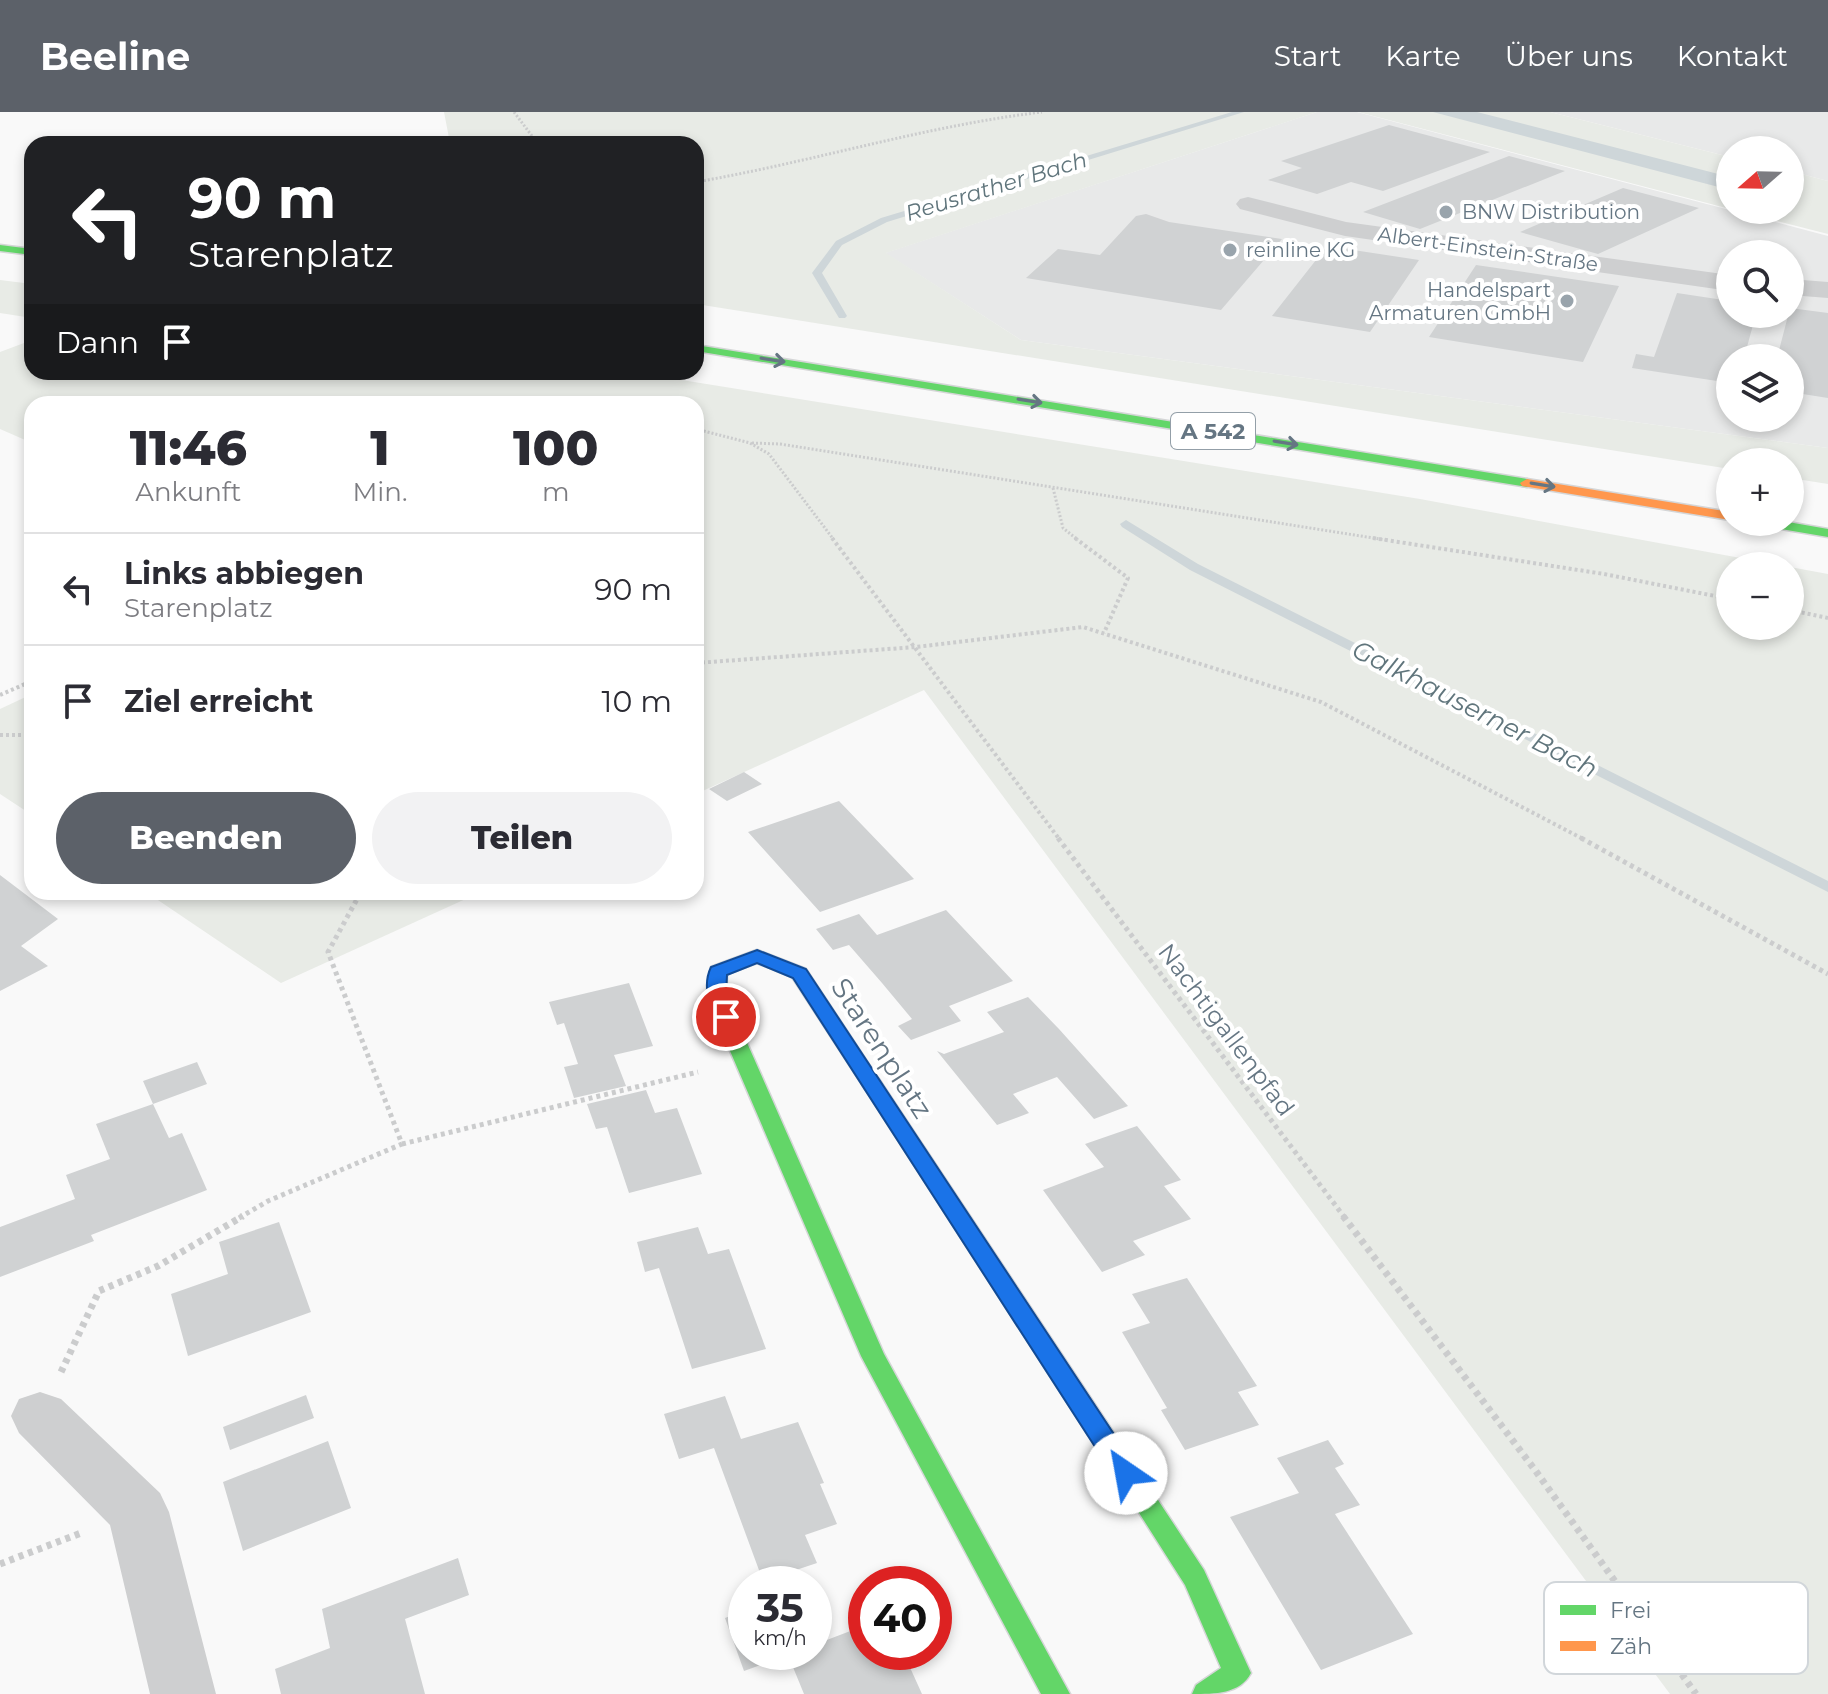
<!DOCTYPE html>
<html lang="de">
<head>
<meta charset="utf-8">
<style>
	:root { --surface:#fff; --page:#f2f2f3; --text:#2b2b33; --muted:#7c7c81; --line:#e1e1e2; --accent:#5c6169 }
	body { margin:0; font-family:Montserrat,sans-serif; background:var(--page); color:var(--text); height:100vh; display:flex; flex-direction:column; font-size:30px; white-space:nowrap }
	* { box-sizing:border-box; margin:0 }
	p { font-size:26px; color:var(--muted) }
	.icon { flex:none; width:44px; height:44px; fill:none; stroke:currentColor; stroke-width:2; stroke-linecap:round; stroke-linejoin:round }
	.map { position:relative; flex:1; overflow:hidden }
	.side { position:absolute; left:24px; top:284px; width:680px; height:504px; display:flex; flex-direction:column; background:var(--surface); border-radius:24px; box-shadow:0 4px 12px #0003 }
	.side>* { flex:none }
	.guide { position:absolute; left:24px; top:24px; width:680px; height:244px; border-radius:24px; box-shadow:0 4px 12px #0003; background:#202124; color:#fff; overflow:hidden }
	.needle { width:52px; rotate:250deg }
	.tools { position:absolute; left:1716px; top:24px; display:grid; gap:16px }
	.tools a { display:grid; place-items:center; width:88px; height:88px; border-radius:50%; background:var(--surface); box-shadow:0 4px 12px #0003; font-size:40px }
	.speed { position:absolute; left:728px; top:1454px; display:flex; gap:16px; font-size:40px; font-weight:700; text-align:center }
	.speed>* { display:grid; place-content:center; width:104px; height:104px; border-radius:50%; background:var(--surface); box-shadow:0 4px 12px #0003; line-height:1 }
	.speed small { font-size:20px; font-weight:400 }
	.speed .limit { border:12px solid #d22; background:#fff; color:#111 }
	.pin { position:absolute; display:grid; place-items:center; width:68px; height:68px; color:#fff; margin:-34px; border:4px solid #fff; border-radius:50%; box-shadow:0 2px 8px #0007 }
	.me { position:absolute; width:88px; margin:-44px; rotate:327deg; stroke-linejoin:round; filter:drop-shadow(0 0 6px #0008) }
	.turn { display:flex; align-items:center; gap:28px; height:168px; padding:0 32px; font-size:36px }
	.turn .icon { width:104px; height:104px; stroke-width:2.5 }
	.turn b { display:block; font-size:56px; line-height:68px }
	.then { display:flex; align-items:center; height:76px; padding:0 32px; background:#0003; gap:16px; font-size:30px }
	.eta { display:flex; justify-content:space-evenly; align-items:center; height:136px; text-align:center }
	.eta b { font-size:48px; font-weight:800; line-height:56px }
	.cta { display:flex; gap:16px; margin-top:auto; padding:16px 32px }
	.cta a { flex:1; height:92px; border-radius:48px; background:var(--accent); color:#fff; font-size:32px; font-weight:800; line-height:92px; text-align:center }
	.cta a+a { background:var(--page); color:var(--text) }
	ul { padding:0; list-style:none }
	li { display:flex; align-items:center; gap:24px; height:112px; padding:0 32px; border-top:2px solid var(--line) }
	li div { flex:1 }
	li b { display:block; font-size:30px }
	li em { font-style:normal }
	header { display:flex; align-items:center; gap:48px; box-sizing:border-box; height:112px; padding:0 40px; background:var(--accent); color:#fff }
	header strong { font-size:38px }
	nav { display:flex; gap:44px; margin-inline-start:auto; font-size:28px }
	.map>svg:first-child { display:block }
	.built { fill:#e8e9e9; fill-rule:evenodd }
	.green { fill:#e8ebe6 }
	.water { fill:#ced6d9 }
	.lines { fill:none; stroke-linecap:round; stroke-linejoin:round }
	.stream { fill:#ced6d9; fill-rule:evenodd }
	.building { fill:#d0d2d3 }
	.fast-casing { stroke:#d5d6d7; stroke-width:3 }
	.slow-casing { stroke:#d5d6d7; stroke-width:3 }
	.path-far3 { stroke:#cbcccd; stroke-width:3; stroke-dasharray:2 2; stroke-linecap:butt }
	.path-far2 { stroke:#cbcccd; stroke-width:4; stroke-dasharray:3 3; stroke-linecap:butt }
	.path-far1 { stroke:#cbcccd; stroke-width:5; stroke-dasharray:4 4; stroke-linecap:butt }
	.path { stroke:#cbcccd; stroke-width:7; stroke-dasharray:5 5; stroke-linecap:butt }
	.street { fill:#cecfd0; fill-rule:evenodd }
	.fast { fill:#63d668; fill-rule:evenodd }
	.slow { fill:#ff974d; fill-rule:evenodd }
	.oneway { stroke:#657683 }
	.route { fill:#1a73e8; stroke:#114b97; stroke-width:2 }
	.poi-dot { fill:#99a4ac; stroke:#fff; stroke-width:3 }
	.labels { text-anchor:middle; stroke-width:8; stroke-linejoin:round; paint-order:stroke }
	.far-poi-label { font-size:20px; fill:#657683; stroke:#fff; text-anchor:start }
	.far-street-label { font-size:20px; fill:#657683; stroke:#fff }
	.far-water-label { font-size:22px; font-style:italic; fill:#60757c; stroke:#fff }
	.shield { fill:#fff; stroke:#939fa8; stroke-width:2 }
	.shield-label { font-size:22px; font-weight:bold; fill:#657683 }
	.street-label { font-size:24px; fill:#657683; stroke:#fff }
	.water-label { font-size:26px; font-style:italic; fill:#60757c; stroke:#fff }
	.near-street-label { font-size:28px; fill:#657683; stroke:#fff }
	.key { fill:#fff; stroke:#d1d6da; stroke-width:2 }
	.key-label { font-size:22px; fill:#657683 }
</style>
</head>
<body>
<header>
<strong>Beeline</strong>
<nav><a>Start</a><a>Karte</a><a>Über uns</a><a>Kontakt</a></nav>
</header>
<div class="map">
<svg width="1828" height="1582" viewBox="0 0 1828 1582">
	<rect width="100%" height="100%" fill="#f9f9f9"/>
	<path class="built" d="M 1317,0 L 1357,0 L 1828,124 L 1828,336 L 1021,228 L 885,141 ZM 1730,142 L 1790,142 L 1790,202 L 1730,202 ZM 1730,246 L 1790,246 L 1790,306 L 1730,306 Z
		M 1550,0 L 1828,0 L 1828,69 L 1790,59 L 1790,38 L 1730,38 L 1730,45 Z"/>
	<path class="green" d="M 444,0 L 1317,0 L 886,141 L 1021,228 L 1828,336 L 1828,372 L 1790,366 L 1790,350 L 1730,350 L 1730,357 L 696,192 L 696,32 L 431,32 L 449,26 Z
		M 1358,0 L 1550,0 L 1730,45 L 1730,97 Z
		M 1790,59 L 1828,69 L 1828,122 L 1734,98 L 1790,98 Z
		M 0,168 L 32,172 L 32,206 L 0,201 Z
		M 32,228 L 32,260 L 632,260 L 1420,387 L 1784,454 L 1730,454 L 1730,514 L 1790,514 L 1790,455 L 1828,462 L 1828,1582 L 1670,1582 L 924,578 L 696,682 L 696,292 L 32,292 L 32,331 L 0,317 L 0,240 Z
		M 32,582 L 32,703 L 0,682 L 0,597 Z
		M 146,780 L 481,780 L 281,871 Z"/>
	<path class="water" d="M 1433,0 L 1477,0 L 1730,65 L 1730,78 Z"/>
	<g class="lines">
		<path class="stream" d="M 1232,0 L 1244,0 L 887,110 L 842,133 L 822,161 L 847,204 L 845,206 L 839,206 L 812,161 L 836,129 L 881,106 Z
			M 1126,408 L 1198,452 L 1828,769 L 1828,780 L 1190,458 L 1122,415 L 1120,412 Z"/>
	</g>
	<path class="building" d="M 1389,13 L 1490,40 L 1383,79 L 1351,70 L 1317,82 L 1268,68 L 1302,56 L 1281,49 Z
		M 1509,44 L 1565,59 L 1420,117 L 1363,100 Z
		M 1623,76 L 1699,96 L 1598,142 L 1520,120 Z
		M 1146,102 L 1169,110 L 1282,127 L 1221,198 L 1026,166 L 1058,137 L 1100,143 L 1136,104 Z
		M 1327,134 L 1419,148 L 1370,220 L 1272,204 Z
		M 1476,153 L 1619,174 L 1583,250 L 1429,225 Z
		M 1677,181 L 1730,189 L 1730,202 L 1756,202 L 1744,246 L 1730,246 L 1730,271 L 1632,256 L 1636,242 L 1654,245 Z
		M 1790,196 L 1828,201 L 1828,286 L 1790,280 L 1790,246 L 1777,246 Z
		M 744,660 L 762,672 L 727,689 L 709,677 Z
		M 839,689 L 914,767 L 820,800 L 748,720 Z
		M 0,763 L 58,807 L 21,834 L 48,854 L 0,879 Z
		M 946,798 L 1013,869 L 949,894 L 961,909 L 911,928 L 898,914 L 912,907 L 882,871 L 849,833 L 833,838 L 816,817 L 859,802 L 877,823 Z
		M 629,871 L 653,934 L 614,943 L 626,974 L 574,986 L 564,955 L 578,952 L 564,911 L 557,913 L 549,890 Z
		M 1028,885 L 1059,917 L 1128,994 L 1094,1007 L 1057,965 L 1013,982 L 1029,1001 L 997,1013 L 937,939 L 944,942 L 1004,920 L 987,900 Z
		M 197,950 L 207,972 L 153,992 L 143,969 Z
		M 646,978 L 655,1001 L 677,996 L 702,1062 L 629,1081 L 607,1015 L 596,1017 L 587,992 Z
		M 153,992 L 169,1026 L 182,1021 L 207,1078 L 91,1123 L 94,1129 L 0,1165 L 0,1115 L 75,1087 L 66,1063 L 110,1047 L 96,1012 Z
		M 1137,1014 L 1181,1068 L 1164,1074 L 1191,1107 L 1133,1129 L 1145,1143 L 1102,1160 L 1043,1078 L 1104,1055 L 1085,1032 Z
		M 279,1110 L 311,1200 L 188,1244 L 171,1182 L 228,1162 L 219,1130 Z
		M 698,1115 L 708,1142 L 729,1137 L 766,1237 L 692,1257 L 659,1156 L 645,1160 L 637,1130 Z
		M 1187,1166 L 1257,1274 L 1238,1280 L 1259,1313 L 1185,1338 L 1161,1298 L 1167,1296 L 1122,1220 L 1150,1211 L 1132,1182 Z
		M 306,1283 L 314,1306 L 230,1338 L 223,1315 Z
		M 725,1284 L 741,1327 L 798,1310 L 824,1371 L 820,1372 L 837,1412 L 805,1423 L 817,1451 L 763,1469 L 714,1336 L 679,1347 L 664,1302 Z
		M 1328,1328 L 1344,1352 L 1335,1356 L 1360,1393 L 1335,1402 L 1413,1522 L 1321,1558 L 1230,1405 L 1299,1381 L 1277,1346 Z
		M 328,1329 L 351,1396 L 243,1439 L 223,1370 Z
		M 458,1446 L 469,1483 L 405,1507 L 425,1582 L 281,1582 L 275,1557 L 330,1536 L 322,1497 Z
		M 746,1498 L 746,1540 L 814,1540 L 814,1520 L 819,1531 L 866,1513 L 866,1540 L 903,1540 L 922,1582 L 804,1582 L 788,1543 L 744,1559 L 725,1506 Z"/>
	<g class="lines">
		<defs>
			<path id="fast" d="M 0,133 L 32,137 L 32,143 L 0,139 Z
				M 696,233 L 1527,367 L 1534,371 L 1527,375 L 696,239 Z
				M 1757,410 L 1788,410 L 1828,417 L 1828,425 L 1764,414 Z
				M 757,838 L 806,857 L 882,972 L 879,977 L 865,977 L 792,865 L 757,851 L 727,862 L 726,883 L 884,1242 L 1070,1582 L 1041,1582 L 861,1244 L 706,883 L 711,855 Z
				M 1097,1306 L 1106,1309 L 1204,1458 L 1251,1561 C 1240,1582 1215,1582 1192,1582 L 1196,1573 L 1221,1556 L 1185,1473 L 1085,1316 L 1088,1309 Z"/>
			<path id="slow" d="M 1527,367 L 1730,400 L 1730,408 L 1522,374 L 1520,371 Z
				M 872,965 L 879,967 L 1106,1309 L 1109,1316 L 1106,1323 L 1097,1326 L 1088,1323 L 865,977 L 862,972 L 865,967 Z"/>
		</defs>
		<use href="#fast" class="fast-casing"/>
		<use href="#slow" class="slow-casing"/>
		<path class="path-far3" d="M 514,0 L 538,32
			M 696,70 C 812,50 925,14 1042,0
			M 696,317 L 750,331 L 769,342 L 834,428
			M 752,331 L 780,332 L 1386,428
			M 1053,376 L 1063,416 L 1078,428"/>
		<path class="path-far2" d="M 832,426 L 1060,728
			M 1075,426 L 1128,466 L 1104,521
			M 1373,426 L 1604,462 L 1730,487
			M 1790,498 L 1828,506
			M 696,551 L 916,535 L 1083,515 L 1321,590 L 1585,728
			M 0,583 L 32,569
			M 0,623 L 32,623"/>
		<path class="path-far1" d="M 1058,726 L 1345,1106
			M 1581,726 L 1828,862
			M 402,1032 L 698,960
			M 239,1106 L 268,1089 L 402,1032 L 328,840 L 361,780"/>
		<path class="path" d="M 1343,1104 L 1535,1358 L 1696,1582
			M 61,1260 L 99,1179 L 158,1154 L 243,1104
			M 0,1452 L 81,1421"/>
		<path class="street" d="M 1248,85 L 1346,110 L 1730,163 L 1730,179 L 1345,124 L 1240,97 L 1236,92 L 1240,87 Z
			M 1790,167 L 1828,170 L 1828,186 L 1790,183 Z
			M 40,1280 L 61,1287 L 160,1381 L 169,1400 L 216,1582 L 150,1582 L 110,1413 L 19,1321 L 11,1304 L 19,1287 Z"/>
		<use href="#fast" class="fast"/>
		<use href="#slow" class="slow"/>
	</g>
	<defs><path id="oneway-shaft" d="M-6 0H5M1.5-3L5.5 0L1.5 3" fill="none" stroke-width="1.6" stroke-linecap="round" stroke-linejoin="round" transform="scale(2)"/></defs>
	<g class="oneway">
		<use href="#oneway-shaft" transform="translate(773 248) rotate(9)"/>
		<use href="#oneway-shaft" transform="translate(1030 289) rotate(9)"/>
		<use href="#oneway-shaft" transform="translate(1286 331) rotate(9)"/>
		<use href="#oneway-shaft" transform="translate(1543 373) rotate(9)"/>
	</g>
	<path class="route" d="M 757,838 L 806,857 L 1135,1354 L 1138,1361 L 1135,1369 L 1126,1372 L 1117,1369 L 793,866 L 757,851 L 727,863 L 726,883 L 736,905 L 733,910 L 719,910 C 709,892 702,874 711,855 Z"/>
	<g class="poi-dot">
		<circle cx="1446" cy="100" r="8"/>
		<circle cx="1230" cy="138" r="8"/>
		<circle cx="1567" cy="189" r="8"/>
	</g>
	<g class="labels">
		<g class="far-poi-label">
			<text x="1462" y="107">BNW Distribution</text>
			<text x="1246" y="145">reinline KG</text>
			<text x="1551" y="185" text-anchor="end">Handelspart<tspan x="1551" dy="23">Armaturen GmbH</tspan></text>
		</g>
		<g class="far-street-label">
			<text transform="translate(1488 137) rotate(8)" y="7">Albert-Einstein-Straße</text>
		</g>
		<g class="far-water-label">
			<text transform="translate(996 74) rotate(-17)" y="8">Reusrather Bach</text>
		</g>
		<rect class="shield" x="1171" y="301" width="84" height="36" rx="6"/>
		<g class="shield-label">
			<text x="1213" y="327">A 542</text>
		</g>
		<g class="street-label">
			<text transform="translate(1226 918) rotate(53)" y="8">Nachtigallenpfad</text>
		</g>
		<g class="water-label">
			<text transform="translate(1475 597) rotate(27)" y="9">Galkhauserner Bach</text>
		</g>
		<g class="near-street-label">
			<text transform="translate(882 936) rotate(57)" y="10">Starenplatz</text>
		</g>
	</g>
	<rect x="1544" y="1470" width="264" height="92" rx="12" class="key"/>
	<rect x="1560" y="1493" width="36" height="10" fill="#63d668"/>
	<rect x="1560" y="1529" width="36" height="10" fill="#ff974d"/>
	<g class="key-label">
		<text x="1610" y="1506">Frei</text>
		<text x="1610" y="1542">Zäh</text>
	</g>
</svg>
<div class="tools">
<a><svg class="needle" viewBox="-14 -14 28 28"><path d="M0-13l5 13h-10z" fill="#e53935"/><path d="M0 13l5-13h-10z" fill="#7c7c81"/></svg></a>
<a><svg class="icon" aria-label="search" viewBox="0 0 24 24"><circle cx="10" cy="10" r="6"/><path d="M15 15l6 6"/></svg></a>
<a><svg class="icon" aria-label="layers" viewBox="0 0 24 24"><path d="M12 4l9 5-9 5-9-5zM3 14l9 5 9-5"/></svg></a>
<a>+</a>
<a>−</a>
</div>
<div class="speed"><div>35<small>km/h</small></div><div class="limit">40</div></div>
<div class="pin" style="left:726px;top:905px;background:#d93025"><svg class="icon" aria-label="arrive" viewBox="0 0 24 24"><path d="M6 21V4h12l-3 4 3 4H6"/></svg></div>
<svg class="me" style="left:1126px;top:1361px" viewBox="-20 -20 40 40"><circle r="19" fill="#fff"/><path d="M0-13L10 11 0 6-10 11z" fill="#1a73e8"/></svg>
<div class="guide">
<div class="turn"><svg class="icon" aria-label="left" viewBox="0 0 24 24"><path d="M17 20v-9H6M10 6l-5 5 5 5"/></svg><div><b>90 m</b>Starenplatz</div></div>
<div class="then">Dann<svg class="icon" aria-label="arrive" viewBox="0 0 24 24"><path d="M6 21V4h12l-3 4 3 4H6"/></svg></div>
</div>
<section class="side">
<div class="eta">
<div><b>11:46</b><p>Ankunft</p></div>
<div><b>1</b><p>Min.</p></div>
<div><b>100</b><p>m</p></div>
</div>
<ul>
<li><svg class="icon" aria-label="left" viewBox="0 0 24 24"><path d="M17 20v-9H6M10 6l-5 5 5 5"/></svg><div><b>Links abbiegen</b><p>Starenplatz</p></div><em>90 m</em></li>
<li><svg class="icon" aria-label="arrive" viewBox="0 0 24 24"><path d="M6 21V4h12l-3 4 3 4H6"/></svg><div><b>Ziel erreicht</b></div><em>10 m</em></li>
</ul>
<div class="cta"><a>Beenden</a><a>Teilen</a></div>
</section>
</div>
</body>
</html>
